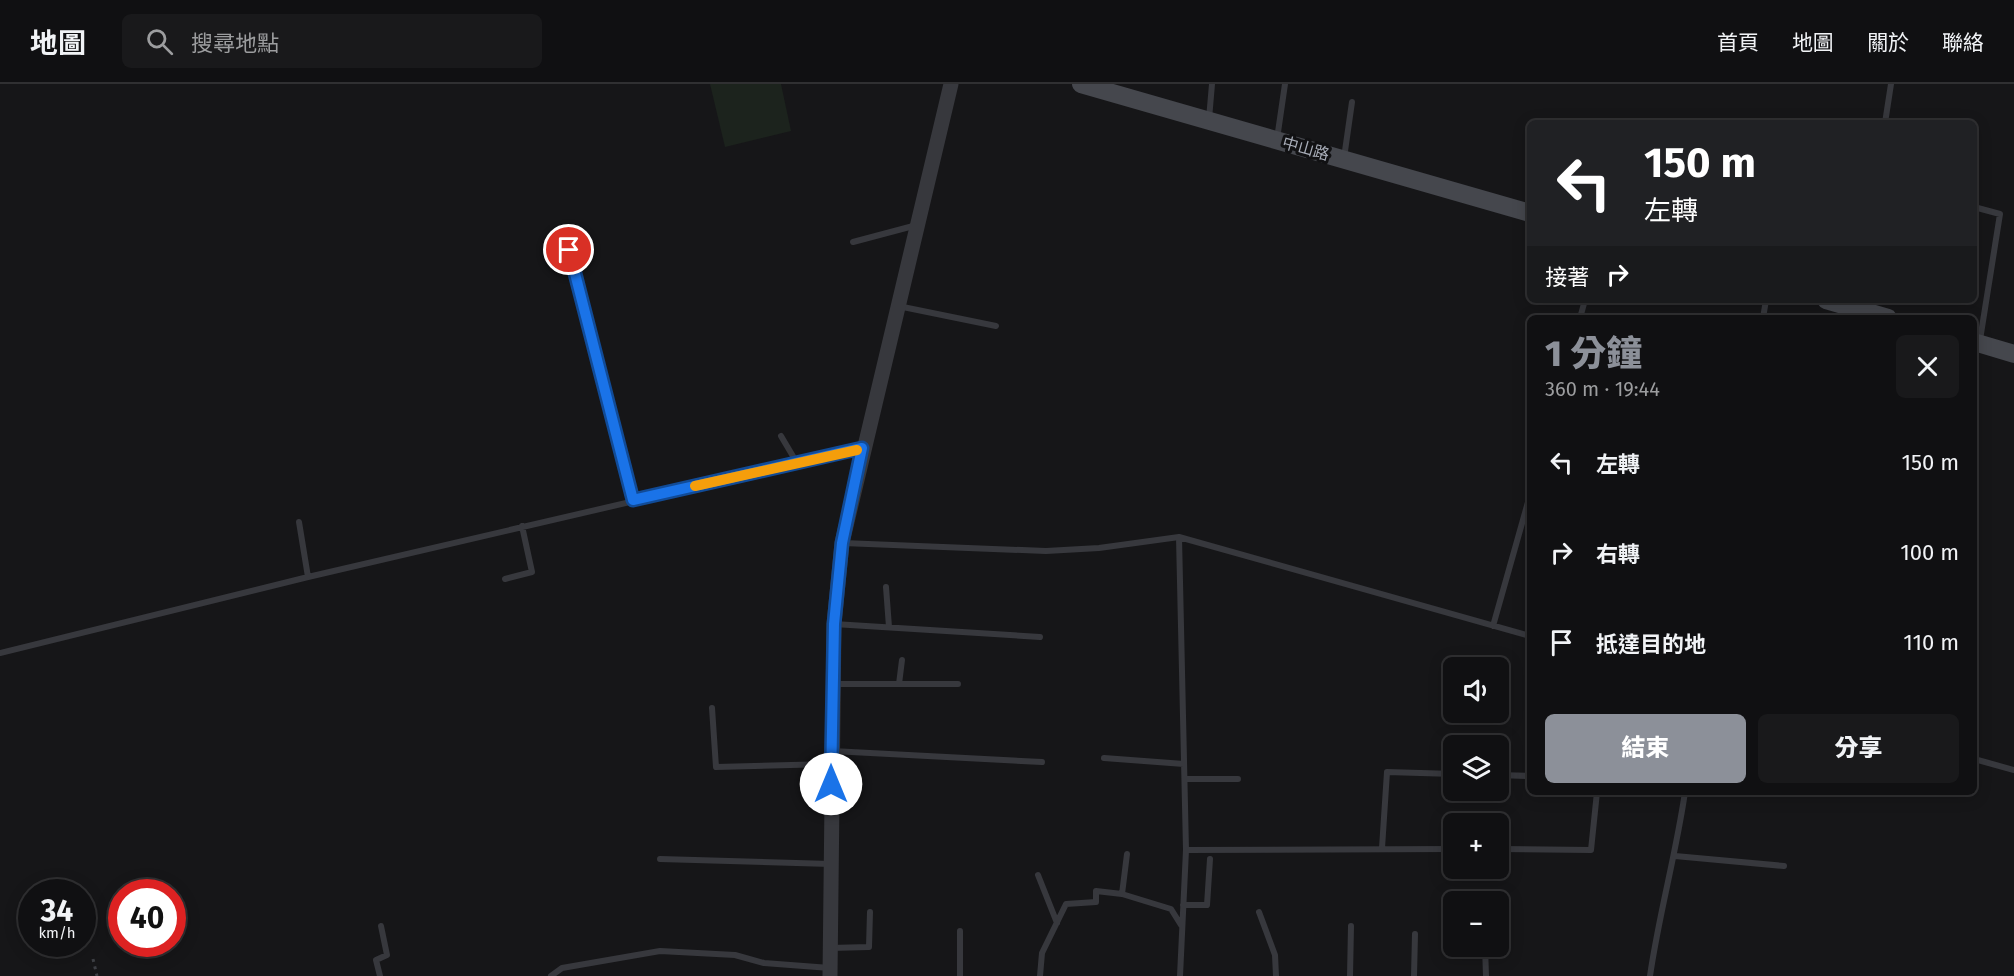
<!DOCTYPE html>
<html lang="zh-TW">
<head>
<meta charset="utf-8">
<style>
	:root { --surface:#101012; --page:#19191b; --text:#f1f3f6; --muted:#9c9d9f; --line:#303032; --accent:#8c9099 }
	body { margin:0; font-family:"Fira Sans","Noto Sans TC",sans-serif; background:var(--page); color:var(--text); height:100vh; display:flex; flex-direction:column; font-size:22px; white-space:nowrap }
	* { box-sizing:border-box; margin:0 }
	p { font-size:20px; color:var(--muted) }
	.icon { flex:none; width:33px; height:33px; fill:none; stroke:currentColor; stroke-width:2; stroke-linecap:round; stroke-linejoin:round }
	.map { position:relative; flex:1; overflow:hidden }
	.panel { position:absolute; left:1527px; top:231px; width:450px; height:480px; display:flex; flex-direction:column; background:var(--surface); border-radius:9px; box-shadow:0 3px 15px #0003,0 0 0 2px var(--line) }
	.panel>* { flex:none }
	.hud { position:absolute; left:1527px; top:36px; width:450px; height:183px; border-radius:9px; box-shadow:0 3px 15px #0003,0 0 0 2px var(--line); background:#202124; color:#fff; overflow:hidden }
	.controls { position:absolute; left:1443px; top:573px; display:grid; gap:12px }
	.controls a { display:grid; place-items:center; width:66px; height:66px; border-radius:9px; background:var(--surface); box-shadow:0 3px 15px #0003,0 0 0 2px var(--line); font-size:30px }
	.speed { position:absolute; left:18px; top:795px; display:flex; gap:12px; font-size:30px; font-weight:700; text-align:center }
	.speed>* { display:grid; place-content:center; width:78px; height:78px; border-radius:50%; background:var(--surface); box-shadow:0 3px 15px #0003,0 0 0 2px var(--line); line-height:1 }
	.speed small { font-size:15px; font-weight:400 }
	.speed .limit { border:9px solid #d22; background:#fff; color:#111 }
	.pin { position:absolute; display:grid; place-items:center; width:51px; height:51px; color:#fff; margin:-26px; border:3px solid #fff; border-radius:50%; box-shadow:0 2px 6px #0007 }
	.me { position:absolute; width:66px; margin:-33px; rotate:0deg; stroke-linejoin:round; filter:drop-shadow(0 0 4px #0008) }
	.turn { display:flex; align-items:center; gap:21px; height:126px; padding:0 18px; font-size:27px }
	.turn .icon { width:78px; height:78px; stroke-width:2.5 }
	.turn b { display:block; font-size:42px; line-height:51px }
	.then { display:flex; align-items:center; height:57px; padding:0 18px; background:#0003; gap:12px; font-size:22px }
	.round { display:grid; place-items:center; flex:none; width:63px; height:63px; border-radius:9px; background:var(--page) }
	.summary { display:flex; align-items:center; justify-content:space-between; height:102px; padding:0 18px }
	h1 { font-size:36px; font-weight:800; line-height:45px; color:var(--accent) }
	.button { display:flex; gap:12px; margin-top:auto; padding:12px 18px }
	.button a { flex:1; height:69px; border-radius:9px; background:var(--accent); color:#fff; font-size:24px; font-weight:800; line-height:69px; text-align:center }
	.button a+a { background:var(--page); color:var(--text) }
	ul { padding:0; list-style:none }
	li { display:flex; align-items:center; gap:18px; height:90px; padding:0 18px }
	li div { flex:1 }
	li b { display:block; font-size:22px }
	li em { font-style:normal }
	header { display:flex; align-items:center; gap:36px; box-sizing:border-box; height:84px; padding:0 30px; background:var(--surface); border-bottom:2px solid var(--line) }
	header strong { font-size:28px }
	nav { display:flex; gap:33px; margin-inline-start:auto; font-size:21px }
	.search { width:420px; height:54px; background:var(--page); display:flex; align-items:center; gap:15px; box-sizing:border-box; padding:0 21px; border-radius:9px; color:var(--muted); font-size:22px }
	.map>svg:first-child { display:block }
	.grass { fill:#1c231d }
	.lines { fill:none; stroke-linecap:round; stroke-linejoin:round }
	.path { stroke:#3d3f44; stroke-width:3; stroke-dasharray:3 4.5; stroke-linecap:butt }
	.service { stroke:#37383d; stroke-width:6 }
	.tertiary { stroke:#37383d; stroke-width:15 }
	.secondary { stroke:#45474d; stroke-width:18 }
	.route-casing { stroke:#114b97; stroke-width:15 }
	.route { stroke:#1a73e8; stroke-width:10 }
	.slow { stroke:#f59e0b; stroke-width:10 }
	.labels { text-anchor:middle; stroke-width:6; stroke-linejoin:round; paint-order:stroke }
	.street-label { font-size:16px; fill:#a8adb8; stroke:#111113 }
</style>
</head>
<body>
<header>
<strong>地圖</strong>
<div class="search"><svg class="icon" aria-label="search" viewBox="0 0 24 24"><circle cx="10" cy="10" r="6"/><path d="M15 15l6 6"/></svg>搜尋地點</div>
<nav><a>首頁</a><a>地圖</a><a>關於</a><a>聯絡</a></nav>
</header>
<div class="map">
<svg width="2014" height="892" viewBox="0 0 2014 892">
	<rect width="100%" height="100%" fill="#161618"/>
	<path class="grass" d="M 710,0 L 781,0 L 791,47 L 725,63 Z"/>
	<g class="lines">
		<path class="path" d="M 93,875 L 97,892"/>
		<path class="service" d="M 1209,35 L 1212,0
			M 1885,39 L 1891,0
			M 1277,55 L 1285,0
			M 1344,74 L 1352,18
			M 1974,123 L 2000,130 L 1980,256
			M 853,158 L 917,141
			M 569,166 L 633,416
			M 1694,218 L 1694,216
			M 898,222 L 996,242
			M 1580,234 L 1585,216
			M 1763,234 L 1766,216
			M 781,352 L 797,379
			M 299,438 L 308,493
			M 1179,453 L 1186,766 L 1180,892
			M 843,459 L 1046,467 L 1099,464 L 1179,453 L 1530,552
			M 505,495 L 532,488 L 522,442
			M 886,503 L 889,543
			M 834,540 L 1040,553
			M 1493,542 L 1530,411
			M 0,569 L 308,493 L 862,364
			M 833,600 L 958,600
			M 899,600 L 902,576
			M 712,624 L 716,683 L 830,680
			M 832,667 L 1042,678
			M 1104,674 L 1184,680
			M 1974,675 L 2014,686
			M 1498,691 L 1530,692
			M 1185,695 L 1238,695
			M 1382,764 L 1387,688 L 1454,690
			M 1498,765 L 1591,766 L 1597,708
			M 1186,766 L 1454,765
			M 1675,772 L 1784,782
			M 660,775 L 831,780
			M 1038,791 L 1057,839
			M 1122,810 L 1127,770
			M 1183,821 L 1207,821 L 1210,775
			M 1259,828 L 1275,871 L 1276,892
			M 960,847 L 960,892
			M 1485,862 L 1486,892
			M 830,864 L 869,863 L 870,828
			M 380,892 L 376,876 L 387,871 L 381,842
			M 551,892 L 562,884 L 660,867 L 735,871 L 764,879 L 830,884
			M 1040,892 L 1042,869 L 1066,820 L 1096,818 L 1096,807 L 1122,810 L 1171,825 L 1181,841
			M 1350,892 L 1351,842
			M 1414,892 L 1415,850
			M 1650,892 C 1659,830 1676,770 1685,708"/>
		<path class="tertiary" d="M 830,892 L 834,540 L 842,459 L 951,0"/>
		<path class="secondary" d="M 1081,0 L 1530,129
			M 1826,216 L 1888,234
			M 1974,258 L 2014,270"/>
	</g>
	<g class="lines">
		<defs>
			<path id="route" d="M 569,166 L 633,416 L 862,364 L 842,459 L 834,540 L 831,700"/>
		</defs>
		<use href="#route" class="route-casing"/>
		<use href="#route" class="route"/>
		<path class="slow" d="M 695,402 L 857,366"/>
	</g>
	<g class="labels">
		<g class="street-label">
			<text transform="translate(1306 64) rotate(16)" y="6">中山路</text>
		</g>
	</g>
</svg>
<div class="controls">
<a><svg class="icon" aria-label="sound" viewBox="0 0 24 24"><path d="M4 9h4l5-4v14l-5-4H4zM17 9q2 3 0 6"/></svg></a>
<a><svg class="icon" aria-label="layers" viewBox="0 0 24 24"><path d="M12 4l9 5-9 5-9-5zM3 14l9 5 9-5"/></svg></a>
<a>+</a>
<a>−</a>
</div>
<div class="speed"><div>34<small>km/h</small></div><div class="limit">40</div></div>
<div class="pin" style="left:569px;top:166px;background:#d93025"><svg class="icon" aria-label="arrive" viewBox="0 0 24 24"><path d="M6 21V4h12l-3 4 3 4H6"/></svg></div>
<svg class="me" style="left:831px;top:700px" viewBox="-20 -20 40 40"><circle r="19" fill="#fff"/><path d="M0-13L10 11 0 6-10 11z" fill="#1a73e8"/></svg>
<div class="hud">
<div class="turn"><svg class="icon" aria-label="left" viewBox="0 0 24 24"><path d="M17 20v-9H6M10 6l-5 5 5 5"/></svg><div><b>150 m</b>左轉</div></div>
<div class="then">接著<svg class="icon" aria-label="right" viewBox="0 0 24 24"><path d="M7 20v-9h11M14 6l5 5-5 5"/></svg></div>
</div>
<section class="panel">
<div class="summary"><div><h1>1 分鐘</h1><p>360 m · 19:44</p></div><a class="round"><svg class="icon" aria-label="close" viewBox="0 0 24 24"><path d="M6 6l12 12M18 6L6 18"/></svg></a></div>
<ul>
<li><svg class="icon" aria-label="left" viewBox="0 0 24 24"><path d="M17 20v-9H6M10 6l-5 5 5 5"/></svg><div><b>左轉</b></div><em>150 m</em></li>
<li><svg class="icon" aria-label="right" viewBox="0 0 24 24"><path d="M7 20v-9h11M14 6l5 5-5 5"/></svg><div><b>右轉</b></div><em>100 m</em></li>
<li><svg class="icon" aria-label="arrive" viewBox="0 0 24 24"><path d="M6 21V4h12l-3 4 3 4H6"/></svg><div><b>抵達目的地</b></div><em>110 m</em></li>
</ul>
<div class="button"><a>結束</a><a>分享</a></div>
</section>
</div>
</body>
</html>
